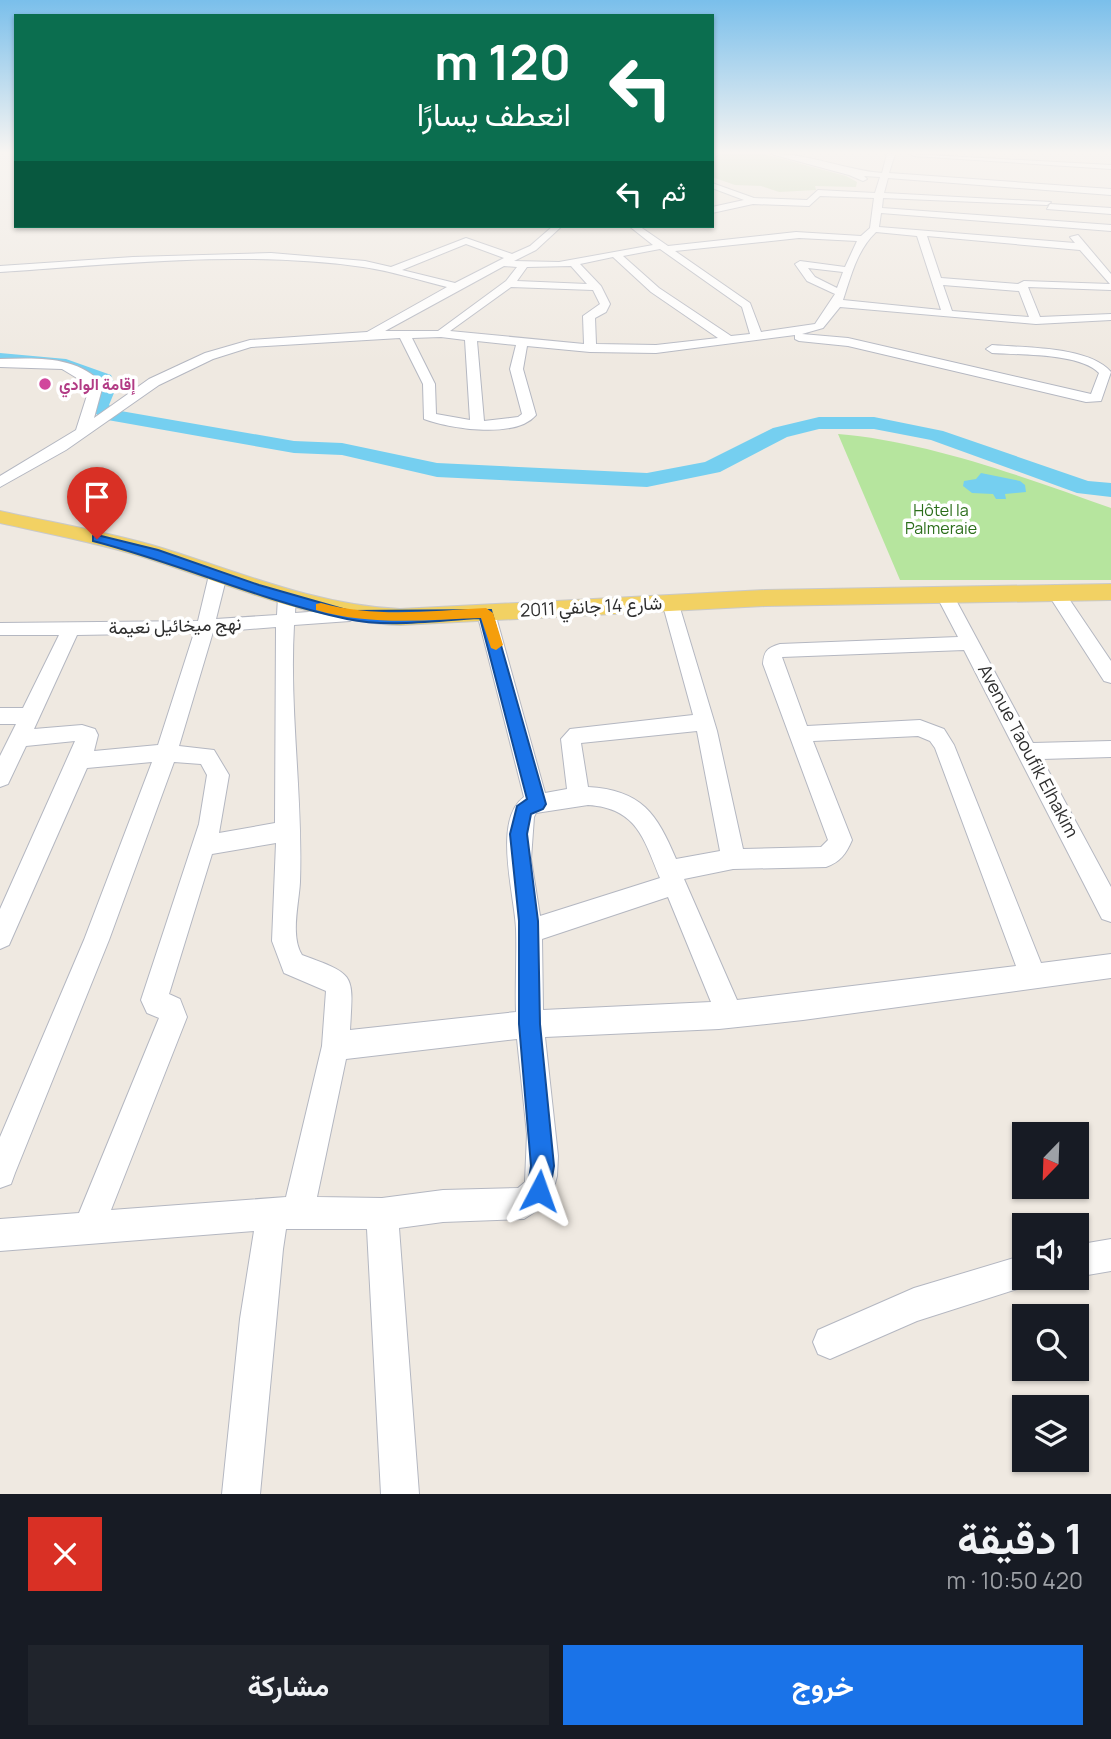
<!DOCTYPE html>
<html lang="ar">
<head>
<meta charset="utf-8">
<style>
	:root { --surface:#171b24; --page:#20242c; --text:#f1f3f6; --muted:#9ea1a6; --accent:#1a73e8 }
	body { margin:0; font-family:Manrope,Vazirmatn,sans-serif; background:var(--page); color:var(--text); direction:rtl; height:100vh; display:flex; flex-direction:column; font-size:26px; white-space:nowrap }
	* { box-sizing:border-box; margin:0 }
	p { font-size:23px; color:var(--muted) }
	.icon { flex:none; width:38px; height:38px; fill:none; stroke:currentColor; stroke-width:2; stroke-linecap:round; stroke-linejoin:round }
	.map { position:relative; height:1494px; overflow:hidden; direction:ltr }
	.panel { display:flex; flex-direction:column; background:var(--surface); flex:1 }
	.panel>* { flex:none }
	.banner { position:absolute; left:14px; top:14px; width:700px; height:214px; border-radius:0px; box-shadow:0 2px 5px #0004; direction:rtl; background:#0b6e4f; color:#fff; overflow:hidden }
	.needle { width:46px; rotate:203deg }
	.buttons { position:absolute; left:1012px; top:1122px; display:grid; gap:14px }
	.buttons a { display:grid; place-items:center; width:77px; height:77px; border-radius:0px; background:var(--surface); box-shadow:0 2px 5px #0004; font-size:35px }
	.pin { position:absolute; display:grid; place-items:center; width:60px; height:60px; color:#fff; margin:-72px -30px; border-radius:50% 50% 50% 0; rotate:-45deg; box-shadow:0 0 7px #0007 }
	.pin .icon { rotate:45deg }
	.me { position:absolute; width:77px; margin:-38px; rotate:4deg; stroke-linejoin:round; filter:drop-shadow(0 0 5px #0008) }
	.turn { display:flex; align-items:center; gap:24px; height:147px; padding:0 28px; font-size:32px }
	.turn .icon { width:91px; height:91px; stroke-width:2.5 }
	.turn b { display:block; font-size:49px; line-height:60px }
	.then { display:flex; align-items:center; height:66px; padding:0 28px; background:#0003; gap:14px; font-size:26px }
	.round { display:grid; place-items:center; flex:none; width:74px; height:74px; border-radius:0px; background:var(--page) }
	.headline { display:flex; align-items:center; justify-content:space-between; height:119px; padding:0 28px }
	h1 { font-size:42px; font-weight:700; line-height:52px }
	.cta { display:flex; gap:14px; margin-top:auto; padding:14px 28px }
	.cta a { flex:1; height:80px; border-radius:0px; background:var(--accent); color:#fff; font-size:28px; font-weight:700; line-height:80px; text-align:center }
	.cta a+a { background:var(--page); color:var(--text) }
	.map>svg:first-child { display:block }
	.green { fill:#b6e59e }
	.cemetery { fill:#c8d9b8 }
	.water { fill:#75cff0 }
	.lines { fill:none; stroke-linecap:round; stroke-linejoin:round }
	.river { fill:#75cff0; fill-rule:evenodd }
	.minor-casing { stroke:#b4b7c1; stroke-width:2 }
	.major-casing { stroke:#c9c9c9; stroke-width:2 }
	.minor { fill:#fff; fill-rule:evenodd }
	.major { fill:#f2d163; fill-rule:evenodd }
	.route { fill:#1a73e8; stroke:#114b97; stroke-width:2 }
	.slow { fill:#f59e0b }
	.hotel-dot { fill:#d1479c; stroke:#fff; stroke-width:2.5 }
	.labels { text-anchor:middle; stroke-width:7; stroke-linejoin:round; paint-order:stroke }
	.far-hotel-label { font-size:16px; font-weight:bold; fill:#b23c85; stroke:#fff; text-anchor:start }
	.far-park-label { font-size:16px; fill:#2c6e1b; stroke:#fff }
	.street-label { font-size:18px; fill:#2e2e2e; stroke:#fff }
</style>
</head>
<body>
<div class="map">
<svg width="1111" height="1494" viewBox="0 0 1111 1494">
	<rect width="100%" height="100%" fill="#efe9e1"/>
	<path class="green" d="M 838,434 C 926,441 1027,478 1111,508 L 1111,580 L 900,580 Z"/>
	<path class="cemetery" d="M 713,154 L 764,154 L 846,176 L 857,182 L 856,187 L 815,186 L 816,190 L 779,192 L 761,186 L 735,185 L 712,177 Z"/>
	<path class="water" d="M 981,473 L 1020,481 L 1025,485 L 1026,492 L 1005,494 L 1006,499 L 996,499 L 993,494 L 972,493 L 963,486 L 964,481 L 976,479 Z"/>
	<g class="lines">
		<path class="river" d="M 0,353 L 66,359 L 111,375 L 116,388 L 109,405 L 115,410 L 294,441 L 342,443 L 437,463 L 647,473 L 705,462 L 773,428 L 819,417 L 874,417 L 943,431 L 1088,481 L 1111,483 L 1111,497 L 1077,493 L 931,440 L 874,429 L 819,429 L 787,437 L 720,472 L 647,487 L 437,477 L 342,455 L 294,453 L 102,419 L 88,407 L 96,388 L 95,382 L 54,367 L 0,363 Z"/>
		<defs>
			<path id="minor" d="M 712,154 L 720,154 L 712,158 Z
				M 771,154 C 808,153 845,170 882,173 L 887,154 L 895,154 L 889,173 L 1111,189 L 1111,195 L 888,178 L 884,193 L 1051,202 L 1047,205 L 883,198 L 882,208 L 1111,225 L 1111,231 L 881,213 L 879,227 L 1075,243 L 1070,237 L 1078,235 L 1111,274 L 1111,290 L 1028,287 L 1040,317 L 1111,314 L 1111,320 L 1036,324 L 840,307 L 823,328 L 802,334 L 848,338 L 1091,394 L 1099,373 C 1080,353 1019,355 992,353 L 986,349 L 992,345 C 1024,348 1089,346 1111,372 L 1101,401 L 1086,402 L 848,346 L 799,341 L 795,339 L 795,335 L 656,353 L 590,352 L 527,346 L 523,369 L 536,415 C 516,439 451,429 424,419 L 423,384 L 400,338 L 251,347 L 213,359 L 159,385 L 66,450 L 0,487 L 0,476 L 76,430 L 90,386 L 62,369 L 0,367 L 0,359 C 35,358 78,355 103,385 L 94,418 L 149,379 L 205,353 L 250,340 L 367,332 L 447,287 C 419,280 391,271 363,267 C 244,250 120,264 0,272 L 0,266 L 133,257 L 271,253 L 365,261 L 391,267 L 466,238 L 512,254 L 530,246 L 553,226 L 562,226 L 536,250 L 514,261 L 559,262 L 653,245 L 629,226 L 639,226 L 668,246 L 796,232 L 861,236 L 870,228 L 874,198 L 820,196 L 809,206 L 753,204 L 712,213 L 712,207 L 744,200 L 712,188 L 712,183 L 754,198 L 807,200 L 818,190 L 875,193 L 880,177 L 864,176 L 867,179 L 863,181 L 849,175 ZM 876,232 L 917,236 L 941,310 L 843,300 C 851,276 857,250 876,232 ZM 927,236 L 1080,250 L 1110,284 L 1024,281 L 1018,284 L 941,278 ZM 799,238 L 857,241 L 845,267 L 800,261 L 795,264 L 807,281 L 835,294 L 815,324 L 761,332 L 750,303 L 675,251 ZM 466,244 L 504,258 L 455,283 L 402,270 ZM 660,249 L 742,307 L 750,334 L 731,336 L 659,288 L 623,256 ZM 613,257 L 651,292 L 718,338 L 656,345 L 596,344 L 595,318 L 606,312 L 610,304 L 601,286 L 580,264 ZM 504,266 L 517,267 L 506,281 L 438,331 L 385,331 ZM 571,266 L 587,284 L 517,281 L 527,267 ZM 808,268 L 843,272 L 837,288 L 815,277 ZM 943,285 L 1019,291 L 1029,317 L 952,311 ZM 511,287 L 593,290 L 600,304 L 583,316 L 584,344 L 450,331 ZM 441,337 L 465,340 L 470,420 L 436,414 L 435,384 L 412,338 ZM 477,341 L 516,345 L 510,369 L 522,414 L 518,417 L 484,421 Z
				M 910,154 L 1111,165 L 1111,169 L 914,156 Z
				M 1050,204 L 1111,208 L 1111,214 L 1047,209 Z
				M 218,570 L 227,575 L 216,619 L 277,615 L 278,597 L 287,591 L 296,597 L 295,613 L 350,609 L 359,615 L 350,621 L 294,625 C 289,711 303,796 300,882 C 299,903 290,936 302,955 C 357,975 353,974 350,1030 L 516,1012 C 515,984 517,957 516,929 C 515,896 492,820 524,797 L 477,613 L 486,607 L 495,613 L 545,793 L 567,789 L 561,739 L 570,729 L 693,715 L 662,602 L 665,598 L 677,598 L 717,731 L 743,849 L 821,847 L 828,840 L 763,664 C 764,651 767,648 780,644 L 958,637 L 935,593 L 944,587 L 950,589 L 1033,743 L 1111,741 L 1111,757 L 1042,759 L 1111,887 L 1111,922 L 1102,919 L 964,650 L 782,657 L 807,726 L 920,720 L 944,729 L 954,745 L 1041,963 L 1111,954 L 1111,978 L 803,1020 L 719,1029 L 545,1037 L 558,1156 L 557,1176 L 550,1202 L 524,1219 L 443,1222 L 399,1228 L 419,1494 L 381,1494 L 367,1229 L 286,1229 L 283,1249 L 260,1494 L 222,1494 L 240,1319 L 254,1231 L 0,1251 L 0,1219 L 79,1213 L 159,1018 L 147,1013 L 141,1000 L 199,824 L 207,775 L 201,764 L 174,762 L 109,940 L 15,1173 L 11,1184 L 0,1188 L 0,1137 L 84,940 L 152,762 L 87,768 L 9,945 L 0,949 L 0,909 L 75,741 L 26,746 L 8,784 L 0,787 L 0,756 L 16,724 L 0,724 L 0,708 L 23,708 L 59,635 L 0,635 L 0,623 L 198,621 L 209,575 ZM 276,627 L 275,823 L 219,833 L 229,775 L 214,750 L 179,746 L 213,632 ZM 194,633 L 158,745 L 94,751 L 98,735 L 95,729 L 82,725 L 34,729 L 77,635 ZM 697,731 L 720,851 L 676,859 C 657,814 642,790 588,787 L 581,743 ZM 918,736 L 930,741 L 935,748 L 1016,966 L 737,1000 L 684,879 L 733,869 L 826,867 C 840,862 846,854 852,840 L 813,741 ZM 588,805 C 637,808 644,839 660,878 L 540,916 L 531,859 L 534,817 L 536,813 ZM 276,843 L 272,941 L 284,973 L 326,991 L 322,1046 L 286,1197 L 111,1210 L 187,1017 L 180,999 L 169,994 L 212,854 ZM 668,897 L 711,1002 L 543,1010 L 542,939 ZM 517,1039 L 527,1134 L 525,1182 L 518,1188 L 443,1190 L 382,1198 L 317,1197 L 346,1059 Z
				M 1055,585 L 1061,587 L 1111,661 L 1111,683 L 1104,681 L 1046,591 Z
				M 1111,1239 L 1111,1271 L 1076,1277 L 1076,1245 Z
				M 1024,1255 L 1024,1278 L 1038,1278 L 1036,1283 L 917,1321 L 830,1359 L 818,1354 L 813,1342 L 818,1330 L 914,1288 Z"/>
			<path id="major" d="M 0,511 C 54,523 109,532 162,548 C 242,573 316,605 400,609 L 765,590 L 1111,584 L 1111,600 L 765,606 L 400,625 C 310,621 231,585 146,558 C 99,543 49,534 0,523 Z"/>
		</defs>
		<use href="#minor" class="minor-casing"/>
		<use href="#major" class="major-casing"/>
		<use href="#minor" class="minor"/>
		<use href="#major" class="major"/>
	</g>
	<linearGradient id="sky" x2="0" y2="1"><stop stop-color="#7abfeb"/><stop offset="0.42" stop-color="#f8f5f2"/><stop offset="1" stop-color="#f8f5f2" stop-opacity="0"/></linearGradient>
	<rect width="1111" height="363" fill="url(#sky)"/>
	<path class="route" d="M 97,535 L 158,550 L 259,585 L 350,611 L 491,610 L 546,804 L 543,809 L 531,814 L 527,834 L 538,921 L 540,1024 L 554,1166 L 548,1200 L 539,1203 L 531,1200 L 527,1191 L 531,1166 L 519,1024 L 519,921 L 510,834 L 517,806 L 527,799 L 480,618 C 438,620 390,628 347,619 C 261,601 179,563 93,541 L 93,536 Z"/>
	<path class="slow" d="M 321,603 C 375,618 430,611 486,608 L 493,613 L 503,645 L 496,650 L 491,648 L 481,618 C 424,620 371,626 316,610 L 316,604 Z"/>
	<circle class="hotel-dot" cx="45" cy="384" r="7"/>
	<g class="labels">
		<g class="far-hotel-label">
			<text x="59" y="390">إقامة الوادي</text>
		</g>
		<g class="far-park-label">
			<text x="941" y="516">Hôtel la<tspan x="941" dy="18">Palmeraie</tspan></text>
		</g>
		<g class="street-label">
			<text transform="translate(591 607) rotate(-3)" y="6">شارع 14 جانفي 2011</text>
			<text transform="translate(175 626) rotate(-2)" y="6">نهج ميخائيل نعيمة</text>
			<text transform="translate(1028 751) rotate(62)" y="6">Avenue Taoufik Elhakim</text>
		</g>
	</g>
</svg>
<div class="buttons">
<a><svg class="needle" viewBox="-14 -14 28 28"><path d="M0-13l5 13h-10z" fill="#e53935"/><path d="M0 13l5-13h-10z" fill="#9ea1a6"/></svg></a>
<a><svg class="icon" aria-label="sound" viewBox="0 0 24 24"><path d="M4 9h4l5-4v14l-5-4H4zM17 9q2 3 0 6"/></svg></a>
<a><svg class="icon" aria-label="search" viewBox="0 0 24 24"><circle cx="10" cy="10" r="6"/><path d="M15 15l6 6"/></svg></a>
<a><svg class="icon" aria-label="layers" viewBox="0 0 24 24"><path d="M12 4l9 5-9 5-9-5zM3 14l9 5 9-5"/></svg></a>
</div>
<div class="pin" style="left:97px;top:539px;background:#d93025"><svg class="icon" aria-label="arrive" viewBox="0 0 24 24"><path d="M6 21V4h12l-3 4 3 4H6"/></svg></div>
<svg class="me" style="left:539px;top:1191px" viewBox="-20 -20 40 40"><path d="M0-17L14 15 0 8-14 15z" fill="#1a73e8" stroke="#fff" stroke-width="4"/></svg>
<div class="banner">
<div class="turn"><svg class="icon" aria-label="left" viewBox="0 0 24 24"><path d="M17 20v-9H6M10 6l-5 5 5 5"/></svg><div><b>120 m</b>انعطف يسارًا</div></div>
<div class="then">ثم<svg class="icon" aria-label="left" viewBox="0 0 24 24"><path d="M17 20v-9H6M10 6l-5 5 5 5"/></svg></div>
</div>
</div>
<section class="panel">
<div class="headline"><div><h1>1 دقيقة</h1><p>420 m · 10:50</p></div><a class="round" style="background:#d93025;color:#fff"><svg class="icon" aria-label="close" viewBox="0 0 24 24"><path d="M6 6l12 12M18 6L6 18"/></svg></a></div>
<div class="cta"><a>خروج</a><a>مشاركة</a></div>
</section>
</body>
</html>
